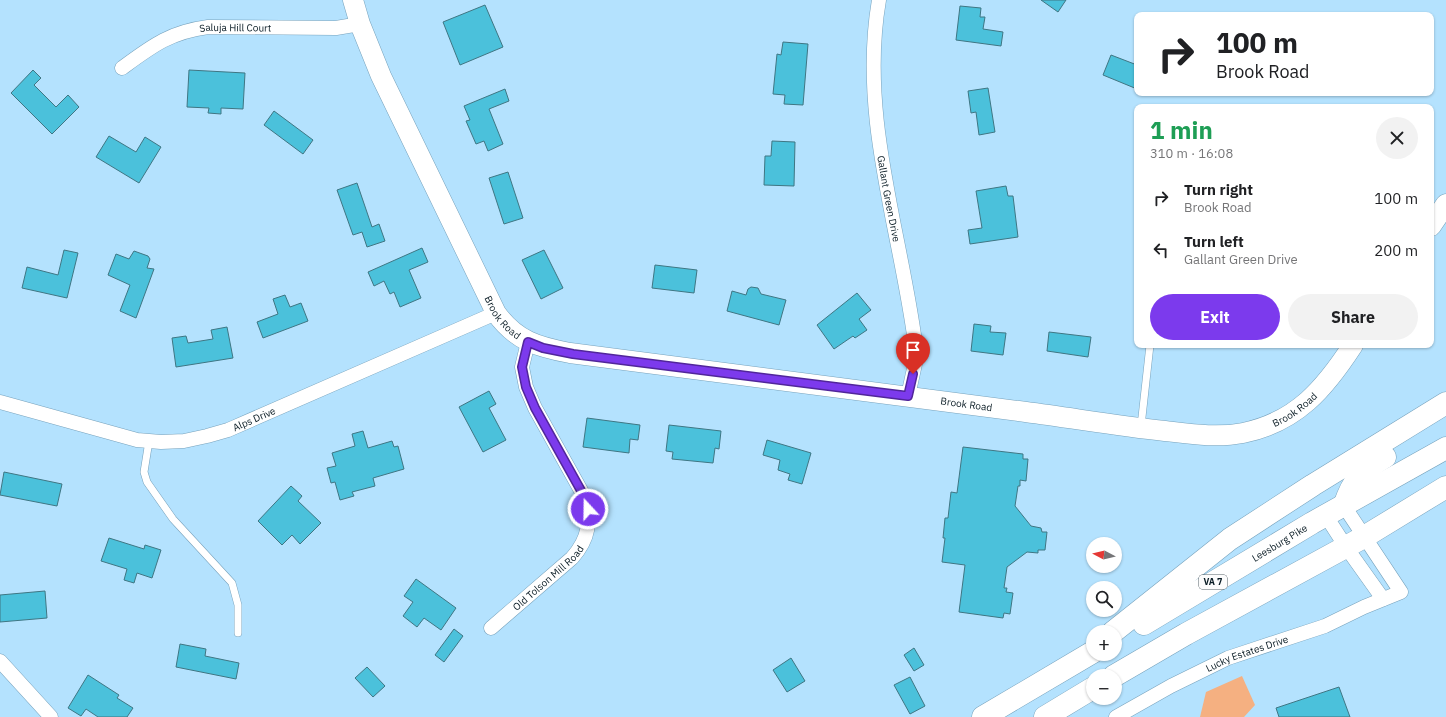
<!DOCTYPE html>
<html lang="en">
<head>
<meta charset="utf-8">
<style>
	:root { --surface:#fff; --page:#f2f2f2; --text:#202124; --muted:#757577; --accent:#7c3aed }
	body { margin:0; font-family:"IBM Plex Sans",sans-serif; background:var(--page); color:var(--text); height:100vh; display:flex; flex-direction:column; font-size:15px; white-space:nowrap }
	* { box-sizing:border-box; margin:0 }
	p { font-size:13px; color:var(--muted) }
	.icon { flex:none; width:22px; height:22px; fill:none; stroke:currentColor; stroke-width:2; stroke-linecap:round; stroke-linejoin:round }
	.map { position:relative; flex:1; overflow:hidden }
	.side { position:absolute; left:1134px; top:104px; width:300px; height:244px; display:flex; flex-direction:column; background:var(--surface); border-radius:8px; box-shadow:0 1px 3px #0004 }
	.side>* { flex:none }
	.top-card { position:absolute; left:1134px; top:12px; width:300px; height:84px; border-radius:8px; box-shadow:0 1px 3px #0004; background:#fff; color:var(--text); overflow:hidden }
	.needle { width:26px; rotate:277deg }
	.controls { position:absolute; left:1086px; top:537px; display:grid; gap:8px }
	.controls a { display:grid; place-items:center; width:36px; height:36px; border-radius:50%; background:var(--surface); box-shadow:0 1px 3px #0004; font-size:20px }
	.pin { position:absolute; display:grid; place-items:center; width:34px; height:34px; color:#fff; margin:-41px -17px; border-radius:50% 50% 50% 0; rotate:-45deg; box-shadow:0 0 4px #0007 }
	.pin .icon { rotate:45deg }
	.me { position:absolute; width:44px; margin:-22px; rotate:339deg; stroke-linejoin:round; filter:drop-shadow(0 0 3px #0008) }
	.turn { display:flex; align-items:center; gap:14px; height:84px; padding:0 16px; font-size:18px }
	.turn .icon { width:52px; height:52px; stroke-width:2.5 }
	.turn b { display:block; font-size:28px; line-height:34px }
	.round { display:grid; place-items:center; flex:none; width:42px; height:42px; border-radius:21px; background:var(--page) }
	.head { display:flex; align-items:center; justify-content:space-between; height:68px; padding:0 16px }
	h1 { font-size:24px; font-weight:700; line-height:30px; color:#1e9e55 }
	.primary-button { display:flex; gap:8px; margin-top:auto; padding:8px 16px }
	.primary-button a { flex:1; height:46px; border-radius:24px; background:var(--accent); color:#fff; font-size:16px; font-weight:700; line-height:46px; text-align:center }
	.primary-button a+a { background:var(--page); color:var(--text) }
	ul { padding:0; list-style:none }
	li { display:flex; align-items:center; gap:12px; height:52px; padding:0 16px }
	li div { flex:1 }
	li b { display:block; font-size:15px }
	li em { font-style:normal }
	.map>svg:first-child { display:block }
	.green { fill:#f5b081 }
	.building { fill:#4bc1db; stroke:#3f7683 }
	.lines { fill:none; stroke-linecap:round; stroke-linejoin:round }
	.lane-casing { stroke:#77a2bc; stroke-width:8 }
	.street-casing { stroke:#77a2bc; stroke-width:15 }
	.secondary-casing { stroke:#77a2bc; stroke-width:21 }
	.highway-casing { stroke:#77a2bc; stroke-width:23 }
	.lane { stroke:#fff; stroke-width:7 }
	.street { stroke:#fff; stroke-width:14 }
	.secondary { stroke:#fff; stroke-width:20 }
	.highway { stroke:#fff; stroke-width:22 }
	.route-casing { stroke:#51269a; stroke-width:10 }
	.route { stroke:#7c3aed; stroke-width:7 }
	.labels { text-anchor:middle; stroke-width:3; stroke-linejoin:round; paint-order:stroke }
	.shield { fill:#fcfcfc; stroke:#525e65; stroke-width:1 }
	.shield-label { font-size:9px; font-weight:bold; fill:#091b24 }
	.street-label { font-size:10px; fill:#091b24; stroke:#fcfcfc }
</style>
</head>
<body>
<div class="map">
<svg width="1446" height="717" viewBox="0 0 1446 717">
	<rect width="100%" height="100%" fill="#b4e2fe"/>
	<path class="green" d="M 1242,676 L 1255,705 L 1244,717 L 1200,717 L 1206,692 Z"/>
	<path class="building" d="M 1041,0 L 1066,0 L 1058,12 Z
		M 485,5 L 503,47 L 460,65 L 443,22 Z
		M 960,6 L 981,8 L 980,17 L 985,17 L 983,29 L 1003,32 L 1001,46 L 956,40 Z
		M 783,42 L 808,44 L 803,105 L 784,104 L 785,95 L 773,94 L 777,54 L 781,55 Z
		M 1111,55 L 1137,65 L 1137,89 L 1103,75 Z
		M 33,70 L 41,78 L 34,85 L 56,107 L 68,95 L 79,107 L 52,134 L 11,93 Z
		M 189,70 L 245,73 L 243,109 L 221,108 L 221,114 L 208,113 L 209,108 L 187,107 Z
		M 988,88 L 995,132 L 979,135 L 976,112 L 971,113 L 968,91 Z
		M 505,89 L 509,101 L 489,109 L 503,144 L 488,151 L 484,141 L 476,144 L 466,121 L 470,120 L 464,106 Z
		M 274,111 L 313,140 L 303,154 L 264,125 Z
		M 109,136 L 136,152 L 145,137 L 161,147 L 139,183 L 96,157 Z
		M 772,141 L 795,142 L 794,186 L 764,185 L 765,156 L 771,156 Z
		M 508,172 L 523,218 L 504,224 L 489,178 Z
		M 357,183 L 372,227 L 379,224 L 385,241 L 367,247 L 362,232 L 353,235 L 337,190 Z
		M 1006,186 L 1008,196 L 1013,196 L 1018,237 L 970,244 L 968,230 L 982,228 L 976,191 Z
		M 422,248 L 428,262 L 409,270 L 421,298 L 400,307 L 394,292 L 390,294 L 384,281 L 374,286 L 368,272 Z
		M 64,250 L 78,253 L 67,298 L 22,288 L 27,267 L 58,275 Z
		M 544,250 L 563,288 L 541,299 L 522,260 Z
		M 134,251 L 148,256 L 150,259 L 147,268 L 154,269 L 136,318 L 120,311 L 130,285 L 108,275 L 116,254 L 129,259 Z
		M 655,265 L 697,270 L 694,293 L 652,288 Z
		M 751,287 L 758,288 L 761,294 L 786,300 L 779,325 L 727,311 L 732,291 L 746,295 L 748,289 Z
		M 857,293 L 871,310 L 859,319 L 867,330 L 855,338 L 853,336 L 834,349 L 817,325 Z
		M 285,295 L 290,307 L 301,303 L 308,321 L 263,338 L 257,322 L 278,314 L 273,299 Z
		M 974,324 L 991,326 L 990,332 L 1006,333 L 1003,355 L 971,351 Z
		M 227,327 L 233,358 L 176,367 L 172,338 L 186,336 L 188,343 L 213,339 L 211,330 Z
		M 1049,332 L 1091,337 L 1088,357 L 1047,351 Z
		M 489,391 L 496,404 L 489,408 L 506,440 L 483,452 L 459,407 Z
		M 587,418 L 640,425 L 638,440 L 630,439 L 629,453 L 583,447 Z
		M 669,425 L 721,431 L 719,449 L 715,448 L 713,463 L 672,459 L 673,452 L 666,451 Z
		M 363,431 L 368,448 L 392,441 L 394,447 L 398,446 L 404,469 L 373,478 L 375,486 L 352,492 L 354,496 L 340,500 L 335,482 L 331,483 L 327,468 L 336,466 L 332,453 L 355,446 L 352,434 Z
		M 767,440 L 811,453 L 802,484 L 788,480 L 790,474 L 778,470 L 780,460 L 763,455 Z
		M 963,447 L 1023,454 L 1023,459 L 1028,459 L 1026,481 L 1020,480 L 1020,486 L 1018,486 L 1015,506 L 1031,526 L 1041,528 L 1042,532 L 1047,532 L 1045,550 L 1038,550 L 1038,553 L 1027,552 L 1007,567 L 1004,588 L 1007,588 L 1006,592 L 1013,593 L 1010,614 L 1004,613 L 1003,618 L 959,612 L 965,565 L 942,562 L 945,538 L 943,538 L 945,518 L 948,518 L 951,492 L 957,493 Z
		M 4,472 L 62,484 L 57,506 L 0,495 Z
		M 291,486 L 302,496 L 298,501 L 321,523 L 300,544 L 292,535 L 282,545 L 258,521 Z
		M 109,538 L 144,549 L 145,545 L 161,550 L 152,578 L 137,573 L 134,583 L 124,580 L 127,569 L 101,561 Z
		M 416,579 L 456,608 L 441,630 L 424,618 L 417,627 L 403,616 L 413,602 L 404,596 Z
		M 45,591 L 47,618 L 0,622 L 0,595 Z
		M 454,629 L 463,636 L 444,662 L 435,655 Z
		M 180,644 L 206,649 L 205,656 L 239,663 L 236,679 L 176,667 Z
		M 914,648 L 924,665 L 914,671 L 904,655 Z
		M 791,658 L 805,681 L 787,692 L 773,670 Z
		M 367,667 L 385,686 L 373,697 L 355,678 Z
		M 88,675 L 119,695 L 117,698 L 133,708 L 127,717 L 98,717 L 86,709 L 81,716 L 68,708 Z
		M 910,677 L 925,706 L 910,714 L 894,685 Z
		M 1339,687 L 1350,717 L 1279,717 L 1276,708 Z"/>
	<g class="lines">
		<defs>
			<path id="lane" d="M 1141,426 L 1150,345
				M 149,441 L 144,472 L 147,482 L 173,519 L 232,583 L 238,605 L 238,633"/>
			<g id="street">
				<path id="s1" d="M 879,0 C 859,115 900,229 915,342 L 915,364 L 908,396"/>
				<path id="s2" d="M 122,68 C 152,46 170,32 208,27 L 336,28 L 360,24"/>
				<path id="s3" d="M 0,402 L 137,440 L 161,442 L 184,441 L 207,436 L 228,430 L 496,313"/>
				<path d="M 1326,516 L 1346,547 L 1383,599"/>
				<path id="s4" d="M 491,628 L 572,558 C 589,539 592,520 584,496 L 535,408 L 526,387 L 522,367 L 528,342"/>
				<path d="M 0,661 L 51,717"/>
				<path id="s5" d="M 1116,717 L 1171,686 L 1228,658 L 1325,626 L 1364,607 L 1401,592 L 1344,506"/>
			</g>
			<g id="secondary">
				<path id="s6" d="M 353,0 L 360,24 L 381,76 L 496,313 C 516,341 538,347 570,353 C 722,372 874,391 1026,412 C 1072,418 1118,426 1165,431 C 1191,434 1217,438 1243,433 C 1297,422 1325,388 1353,345"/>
				<path d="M 1431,226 L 1446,204"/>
			</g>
			<g id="highway">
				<path d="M 1344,506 C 1353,479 1361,472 1385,457"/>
				<path id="s7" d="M 1144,624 L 1312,523 L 1446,448"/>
				<path d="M 1113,632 L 1230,539 L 1313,485 L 1446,403"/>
				<path d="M 1114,676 L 1186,634 L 1364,537 L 1446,487"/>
				<path d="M 983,717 L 1093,652"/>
				<path d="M 1045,717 L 1093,688"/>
			</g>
		</defs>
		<use href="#lane" class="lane-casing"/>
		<use href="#street" class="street-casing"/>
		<use href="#secondary" class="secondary-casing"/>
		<use href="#highway" class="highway-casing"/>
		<use href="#lane" class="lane"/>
		<use href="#street" class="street"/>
		<use href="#secondary" class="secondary"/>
		<use href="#highway" class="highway"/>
	</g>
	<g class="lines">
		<defs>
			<path id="route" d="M 588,509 L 584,496 L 535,408 L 526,387 L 522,367 L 528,342 L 543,348 L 573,354 L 908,396 L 913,374"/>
		</defs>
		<use href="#route" class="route-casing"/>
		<use href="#route" class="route"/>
	</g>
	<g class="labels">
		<rect class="shield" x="1199" y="575" width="28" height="14" rx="3"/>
		<g class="shield-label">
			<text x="1213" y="585">VA 7</text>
		</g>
		<g class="street-label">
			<text dy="4" stroke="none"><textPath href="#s2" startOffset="124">Saluja Hill Court</textPath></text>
			<text dy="4" stroke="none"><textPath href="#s1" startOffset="200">Gallant Green Drive</textPath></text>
			<text dy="4" stroke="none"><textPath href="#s6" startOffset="352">Brook Road</textPath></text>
			<text dy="4" stroke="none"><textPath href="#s6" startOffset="831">Brook Road</textPath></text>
			<text dy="4" stroke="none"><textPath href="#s6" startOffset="1167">Brook Road</textPath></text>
			<text dy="4" stroke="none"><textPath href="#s3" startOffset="263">Alps Drive</textPath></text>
			<text dy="4" stroke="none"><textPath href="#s7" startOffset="158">Leesburg Pike</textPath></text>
			<text dy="4" stroke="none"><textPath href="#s4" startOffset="76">Old Tolson Mill Road</textPath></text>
			<text dy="4" stroke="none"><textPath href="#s5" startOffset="146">Lucky Estates Drive</textPath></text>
		</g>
	</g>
</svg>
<div class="controls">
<a><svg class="needle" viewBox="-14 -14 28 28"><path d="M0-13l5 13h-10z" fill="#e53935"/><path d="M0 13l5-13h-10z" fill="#757577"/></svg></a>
<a><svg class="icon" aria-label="search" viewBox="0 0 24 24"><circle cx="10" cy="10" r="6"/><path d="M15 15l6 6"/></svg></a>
<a>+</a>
<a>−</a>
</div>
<div class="pin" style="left:913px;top:374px;background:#d93025"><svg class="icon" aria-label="arrive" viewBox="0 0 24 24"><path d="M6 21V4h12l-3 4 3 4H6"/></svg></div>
<svg class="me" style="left:588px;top:509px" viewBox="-20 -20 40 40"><circle r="17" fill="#7c3aed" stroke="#fff" stroke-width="3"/><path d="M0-11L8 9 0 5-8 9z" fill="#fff"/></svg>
<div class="top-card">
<div class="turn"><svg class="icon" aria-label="right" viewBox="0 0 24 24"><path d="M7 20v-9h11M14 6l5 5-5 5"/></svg><div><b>100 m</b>Brook Road</div></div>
</div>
<section class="side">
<div class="head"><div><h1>1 min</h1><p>310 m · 16:08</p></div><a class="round"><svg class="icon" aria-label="close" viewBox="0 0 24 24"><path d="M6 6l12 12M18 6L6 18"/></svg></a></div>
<ul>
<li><svg class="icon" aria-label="right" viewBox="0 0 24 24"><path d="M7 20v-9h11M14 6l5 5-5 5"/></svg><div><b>Turn right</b><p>Brook Road</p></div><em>100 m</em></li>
<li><svg class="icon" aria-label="left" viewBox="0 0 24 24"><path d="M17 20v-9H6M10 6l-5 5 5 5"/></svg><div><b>Turn left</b><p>Gallant Green Drive</p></div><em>200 m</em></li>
</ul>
<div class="primary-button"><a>Exit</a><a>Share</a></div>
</section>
</div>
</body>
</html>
